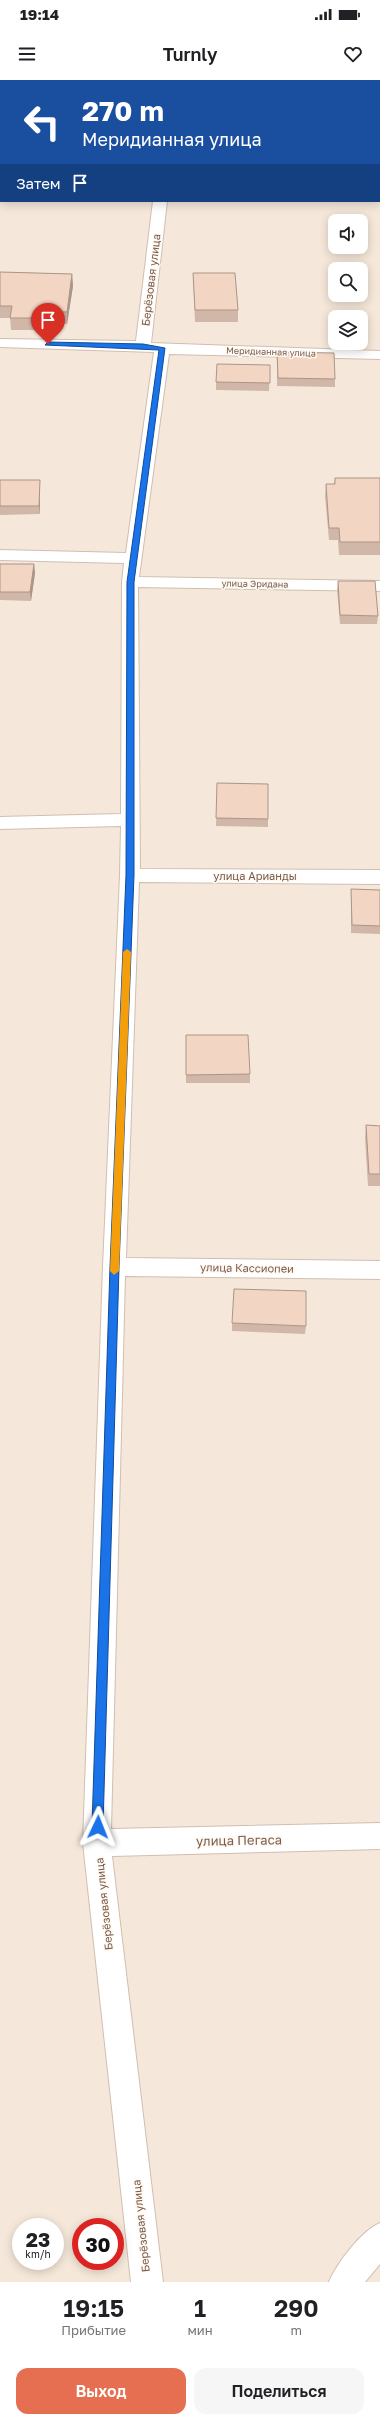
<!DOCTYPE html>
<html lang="ru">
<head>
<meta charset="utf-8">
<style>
	:root { --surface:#fff; --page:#f6f6f6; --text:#202124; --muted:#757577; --accent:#e76f51 }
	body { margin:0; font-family:"Golos Text",sans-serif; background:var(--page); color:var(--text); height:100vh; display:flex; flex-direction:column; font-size:15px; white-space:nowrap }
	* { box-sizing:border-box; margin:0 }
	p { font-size:13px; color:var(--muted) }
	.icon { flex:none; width:22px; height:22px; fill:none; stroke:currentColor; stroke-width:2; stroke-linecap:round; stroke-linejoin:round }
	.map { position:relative; height:2202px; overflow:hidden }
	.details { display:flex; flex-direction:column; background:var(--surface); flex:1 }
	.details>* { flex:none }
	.banner { position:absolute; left:0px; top:0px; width:380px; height:122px; box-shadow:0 2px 10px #0003; background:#1a4fa0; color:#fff; overflow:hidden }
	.buttons { position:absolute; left:328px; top:134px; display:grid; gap:8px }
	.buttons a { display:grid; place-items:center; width:40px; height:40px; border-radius:8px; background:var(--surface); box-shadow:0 2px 10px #0003; font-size:20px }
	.speed { position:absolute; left:12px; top:2138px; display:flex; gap:8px; font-size:20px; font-weight:700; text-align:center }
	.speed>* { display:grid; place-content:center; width:52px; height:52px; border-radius:50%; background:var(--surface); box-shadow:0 2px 10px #0003; line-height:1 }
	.speed small { font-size:10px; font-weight:400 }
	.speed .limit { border:6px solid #d22; background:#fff; color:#111 }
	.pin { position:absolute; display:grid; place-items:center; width:34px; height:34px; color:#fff; margin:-41px -17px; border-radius:50% 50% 50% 0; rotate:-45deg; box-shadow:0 0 4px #0007 }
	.pin .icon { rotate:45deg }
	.me { position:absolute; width:44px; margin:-22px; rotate:2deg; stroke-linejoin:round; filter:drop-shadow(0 0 3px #0008) }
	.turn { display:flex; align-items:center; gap:14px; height:84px; padding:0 16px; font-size:18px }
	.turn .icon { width:52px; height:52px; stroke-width:2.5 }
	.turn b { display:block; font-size:28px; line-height:34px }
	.then { display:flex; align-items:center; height:38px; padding:0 16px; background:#0003; gap:8px; font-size:15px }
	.eta { display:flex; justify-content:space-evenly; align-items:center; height:68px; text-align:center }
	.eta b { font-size:24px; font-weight:600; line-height:28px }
	.cta { display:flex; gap:8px; margin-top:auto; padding:8px 16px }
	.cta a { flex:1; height:46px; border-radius:12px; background:var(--accent); color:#fff; font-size:16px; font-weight:600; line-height:46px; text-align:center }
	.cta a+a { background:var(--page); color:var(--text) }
	.status { display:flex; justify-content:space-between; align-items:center; height:28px; padding:0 20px; background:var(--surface); direction:ltr }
	.status svg { height:11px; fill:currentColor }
	header { display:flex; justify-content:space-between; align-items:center; height:52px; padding:0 16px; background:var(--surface); font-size:18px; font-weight:600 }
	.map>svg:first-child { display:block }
	.residential { fill:#f5e8da; fill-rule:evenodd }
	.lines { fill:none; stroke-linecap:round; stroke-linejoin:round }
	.minor-casing { stroke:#d1beb0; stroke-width:2 }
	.minor { fill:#fff; fill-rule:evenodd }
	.wall { fill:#d1b7a8 }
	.shaded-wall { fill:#aa9588 }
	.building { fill:#f3d5c3; stroke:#aa9588 }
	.route { fill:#1a73e8; stroke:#114b97 }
	.slow { fill:#f59e0b }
	.labels { text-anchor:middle; stroke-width:3; stroke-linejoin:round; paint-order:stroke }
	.far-street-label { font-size:9px; fill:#7a5c4d; stroke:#fffaf3 }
	.street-label { font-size:11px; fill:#7a5c4d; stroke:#fffaf3 }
	.near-street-label { font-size:13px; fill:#7a5c4d; stroke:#fffaf3 }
</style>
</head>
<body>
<div class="status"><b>19:14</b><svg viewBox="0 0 49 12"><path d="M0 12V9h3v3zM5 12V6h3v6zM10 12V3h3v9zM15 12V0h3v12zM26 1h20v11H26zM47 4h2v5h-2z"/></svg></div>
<header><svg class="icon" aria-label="menu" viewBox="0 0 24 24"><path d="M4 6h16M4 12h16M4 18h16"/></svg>Turnly<svg class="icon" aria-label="heart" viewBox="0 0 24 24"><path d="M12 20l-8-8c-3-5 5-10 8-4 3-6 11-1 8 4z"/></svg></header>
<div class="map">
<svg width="380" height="2202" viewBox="0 0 380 2202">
	<rect width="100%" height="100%" fill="#fdf6ec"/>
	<path class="residential" d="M 0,0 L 380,0 L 380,2202 L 0,2202 ZM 1,1 L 379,1 L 379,121 L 1,121 ZM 335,141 L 361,141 L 361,167 L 335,167 ZM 335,189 L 361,189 L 361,215 L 335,215 ZM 335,237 L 361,237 L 361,263 L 335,263 ZM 21,2147 L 55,2147 L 55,2181 L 21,2181 ZM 81,2147 L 115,2147 L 115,2181 L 81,2181 Z"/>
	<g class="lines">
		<defs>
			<path id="minor" d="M 158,0 L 170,0 L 170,1 L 158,1 Z
				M 0,84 L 1,84 L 1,92 L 0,92 Z
				M 379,100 L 380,100 L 380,108 L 379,108 Z
				M 153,121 L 167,121 L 151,263 L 380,271 L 380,279 L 169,274 L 139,497 L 380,501 L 380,511 L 138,507 L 140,789 L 380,790 L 380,804 L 139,802 L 126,1178 L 380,1181 L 380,1199 L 125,1196 L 111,1749 L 380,1743 L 380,1769 L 112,1776 L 163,2202 L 131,2202 L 83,1763 L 103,1187 L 120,795 L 121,746 L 0,749 L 0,737 L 121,734 L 122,502 L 124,483 L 0,480 L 0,470 L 126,473 L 154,272 L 0,267 L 0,259 L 136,261 Z
				M 380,2143 L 380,2184 L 365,2202 L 329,2202 C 337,2183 361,2151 380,2143 Z"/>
		</defs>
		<use href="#minor" class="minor-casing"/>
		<use href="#minor" class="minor"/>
	</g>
	<path class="wall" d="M 0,192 L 72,194 L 73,206 L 67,244 L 38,243 L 37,250 L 11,250 L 10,238 L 0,238 Z
		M 193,193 L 238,230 L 238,242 L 195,242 Z
		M 277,272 L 335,299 L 335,307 L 277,306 Z
		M 270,285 L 269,311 L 216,310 L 216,302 Z
		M 335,398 L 380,398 L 380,475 L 339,475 L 338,460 L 329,460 L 325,416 L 326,404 L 334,404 Z
		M 0,400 L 40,408 L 40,434 L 0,435 Z
		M 0,484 L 34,484 L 35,493 L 31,521 L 0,520 Z
		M 338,501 L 378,536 L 377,544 L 340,544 L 337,510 Z
		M 217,703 L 268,739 L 268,747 L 216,746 Z
		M 351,809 L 380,810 L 380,854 L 351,853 Z
		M 186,955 L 250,994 L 250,1003 L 186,1003 Z
		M 366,1045 L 380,1046 L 380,1106 L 368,1106 L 365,1058 Z
		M 232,1243 L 306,1246 L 305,1254 L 232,1251 Z"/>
	<path class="shaded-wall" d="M 72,194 L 73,206 L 67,244 L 67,232 Z
		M 37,231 L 38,243 L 37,250 L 36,238 Z
		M 40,400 L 40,434 L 39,426 Z
		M 34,484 L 35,493 L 31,521 L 30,512 Z"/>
	<path class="building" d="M 0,192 L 72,194 L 67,232 L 37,231 L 36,238 L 10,238 L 12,226 L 0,226 Z
		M 193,193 L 235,193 L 238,230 L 195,230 Z
		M 277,272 L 334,273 L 335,299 L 278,298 Z
		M 217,284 L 270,285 L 270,303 L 216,302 Z
		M 335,398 L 380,398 L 380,462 L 340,462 L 339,448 L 329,448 L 326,404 L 335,404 Z
		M 0,400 L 40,400 L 39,426 L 0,426 Z
		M 0,484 L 34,484 L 30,512 L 0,512 Z
		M 338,501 L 375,501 L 378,536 L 340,535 Z
		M 217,703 L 268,704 L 268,739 L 216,738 Z
		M 351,809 L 380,810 L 380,846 L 352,845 Z
		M 186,955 L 248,955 L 250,994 L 186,995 Z
		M 366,1045 L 380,1046 L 380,1094 L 369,1094 Z
		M 234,1209 L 306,1211 L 306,1246 L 232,1243 Z"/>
	<path class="route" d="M 48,262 L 143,264 L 165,268 L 134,502 L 134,795 L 119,1187 L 103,1747 L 98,1753 L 92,1747 L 110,1187 L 126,795 L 127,502 L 159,270 L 45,265 Z"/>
	<path class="slow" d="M 127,869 L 131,872 L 119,1191 L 114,1195 L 110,1191 L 123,872 Z"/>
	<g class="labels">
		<g class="far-street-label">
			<text transform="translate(271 272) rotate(2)" y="3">Меридианная улица</text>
			<text transform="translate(255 504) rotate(1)" y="3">улица Эридана</text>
		</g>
		<g class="street-label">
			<text transform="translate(151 200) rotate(-83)" y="4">Берёзовая улица</text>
			<text x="255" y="800">улица Арианды</text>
			<text transform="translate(247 1188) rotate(1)" y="4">улица Кассиопеи</text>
			<text transform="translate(104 1824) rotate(-96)" y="4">Берёзовая улица</text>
			<text transform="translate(141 2146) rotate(-96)" y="4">Берёзовая улица</text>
		</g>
		<g class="near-street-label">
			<text transform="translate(239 1760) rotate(-1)" y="5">улица Пегаса</text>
		</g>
	</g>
</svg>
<div class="buttons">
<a><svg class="icon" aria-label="sound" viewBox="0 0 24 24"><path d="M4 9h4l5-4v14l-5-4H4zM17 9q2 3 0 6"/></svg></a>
<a><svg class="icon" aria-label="search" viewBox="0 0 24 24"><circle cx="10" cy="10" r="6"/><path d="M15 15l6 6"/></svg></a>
<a><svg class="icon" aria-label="layers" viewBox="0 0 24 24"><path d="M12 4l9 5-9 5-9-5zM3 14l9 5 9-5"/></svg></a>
</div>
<div class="speed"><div>23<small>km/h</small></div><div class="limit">30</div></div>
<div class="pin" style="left:48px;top:264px;background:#d93025"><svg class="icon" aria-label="arrive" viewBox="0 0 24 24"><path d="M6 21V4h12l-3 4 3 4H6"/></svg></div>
<svg class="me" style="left:98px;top:1747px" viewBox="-20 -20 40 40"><path d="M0-17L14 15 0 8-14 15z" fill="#1a73e8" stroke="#fff" stroke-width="4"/></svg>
<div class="banner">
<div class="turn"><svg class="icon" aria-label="left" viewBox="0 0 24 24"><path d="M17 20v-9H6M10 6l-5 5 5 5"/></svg><div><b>270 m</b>Меридианная улица</div></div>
<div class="then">Затем<svg class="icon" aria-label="arrive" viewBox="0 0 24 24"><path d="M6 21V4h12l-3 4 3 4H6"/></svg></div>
</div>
</div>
<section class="details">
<div class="eta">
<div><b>19:15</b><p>Прибытие</p></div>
<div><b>1</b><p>мин</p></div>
<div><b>290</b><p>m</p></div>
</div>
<div class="cta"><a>Выход</a><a>Поделиться</a></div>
</section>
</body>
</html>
